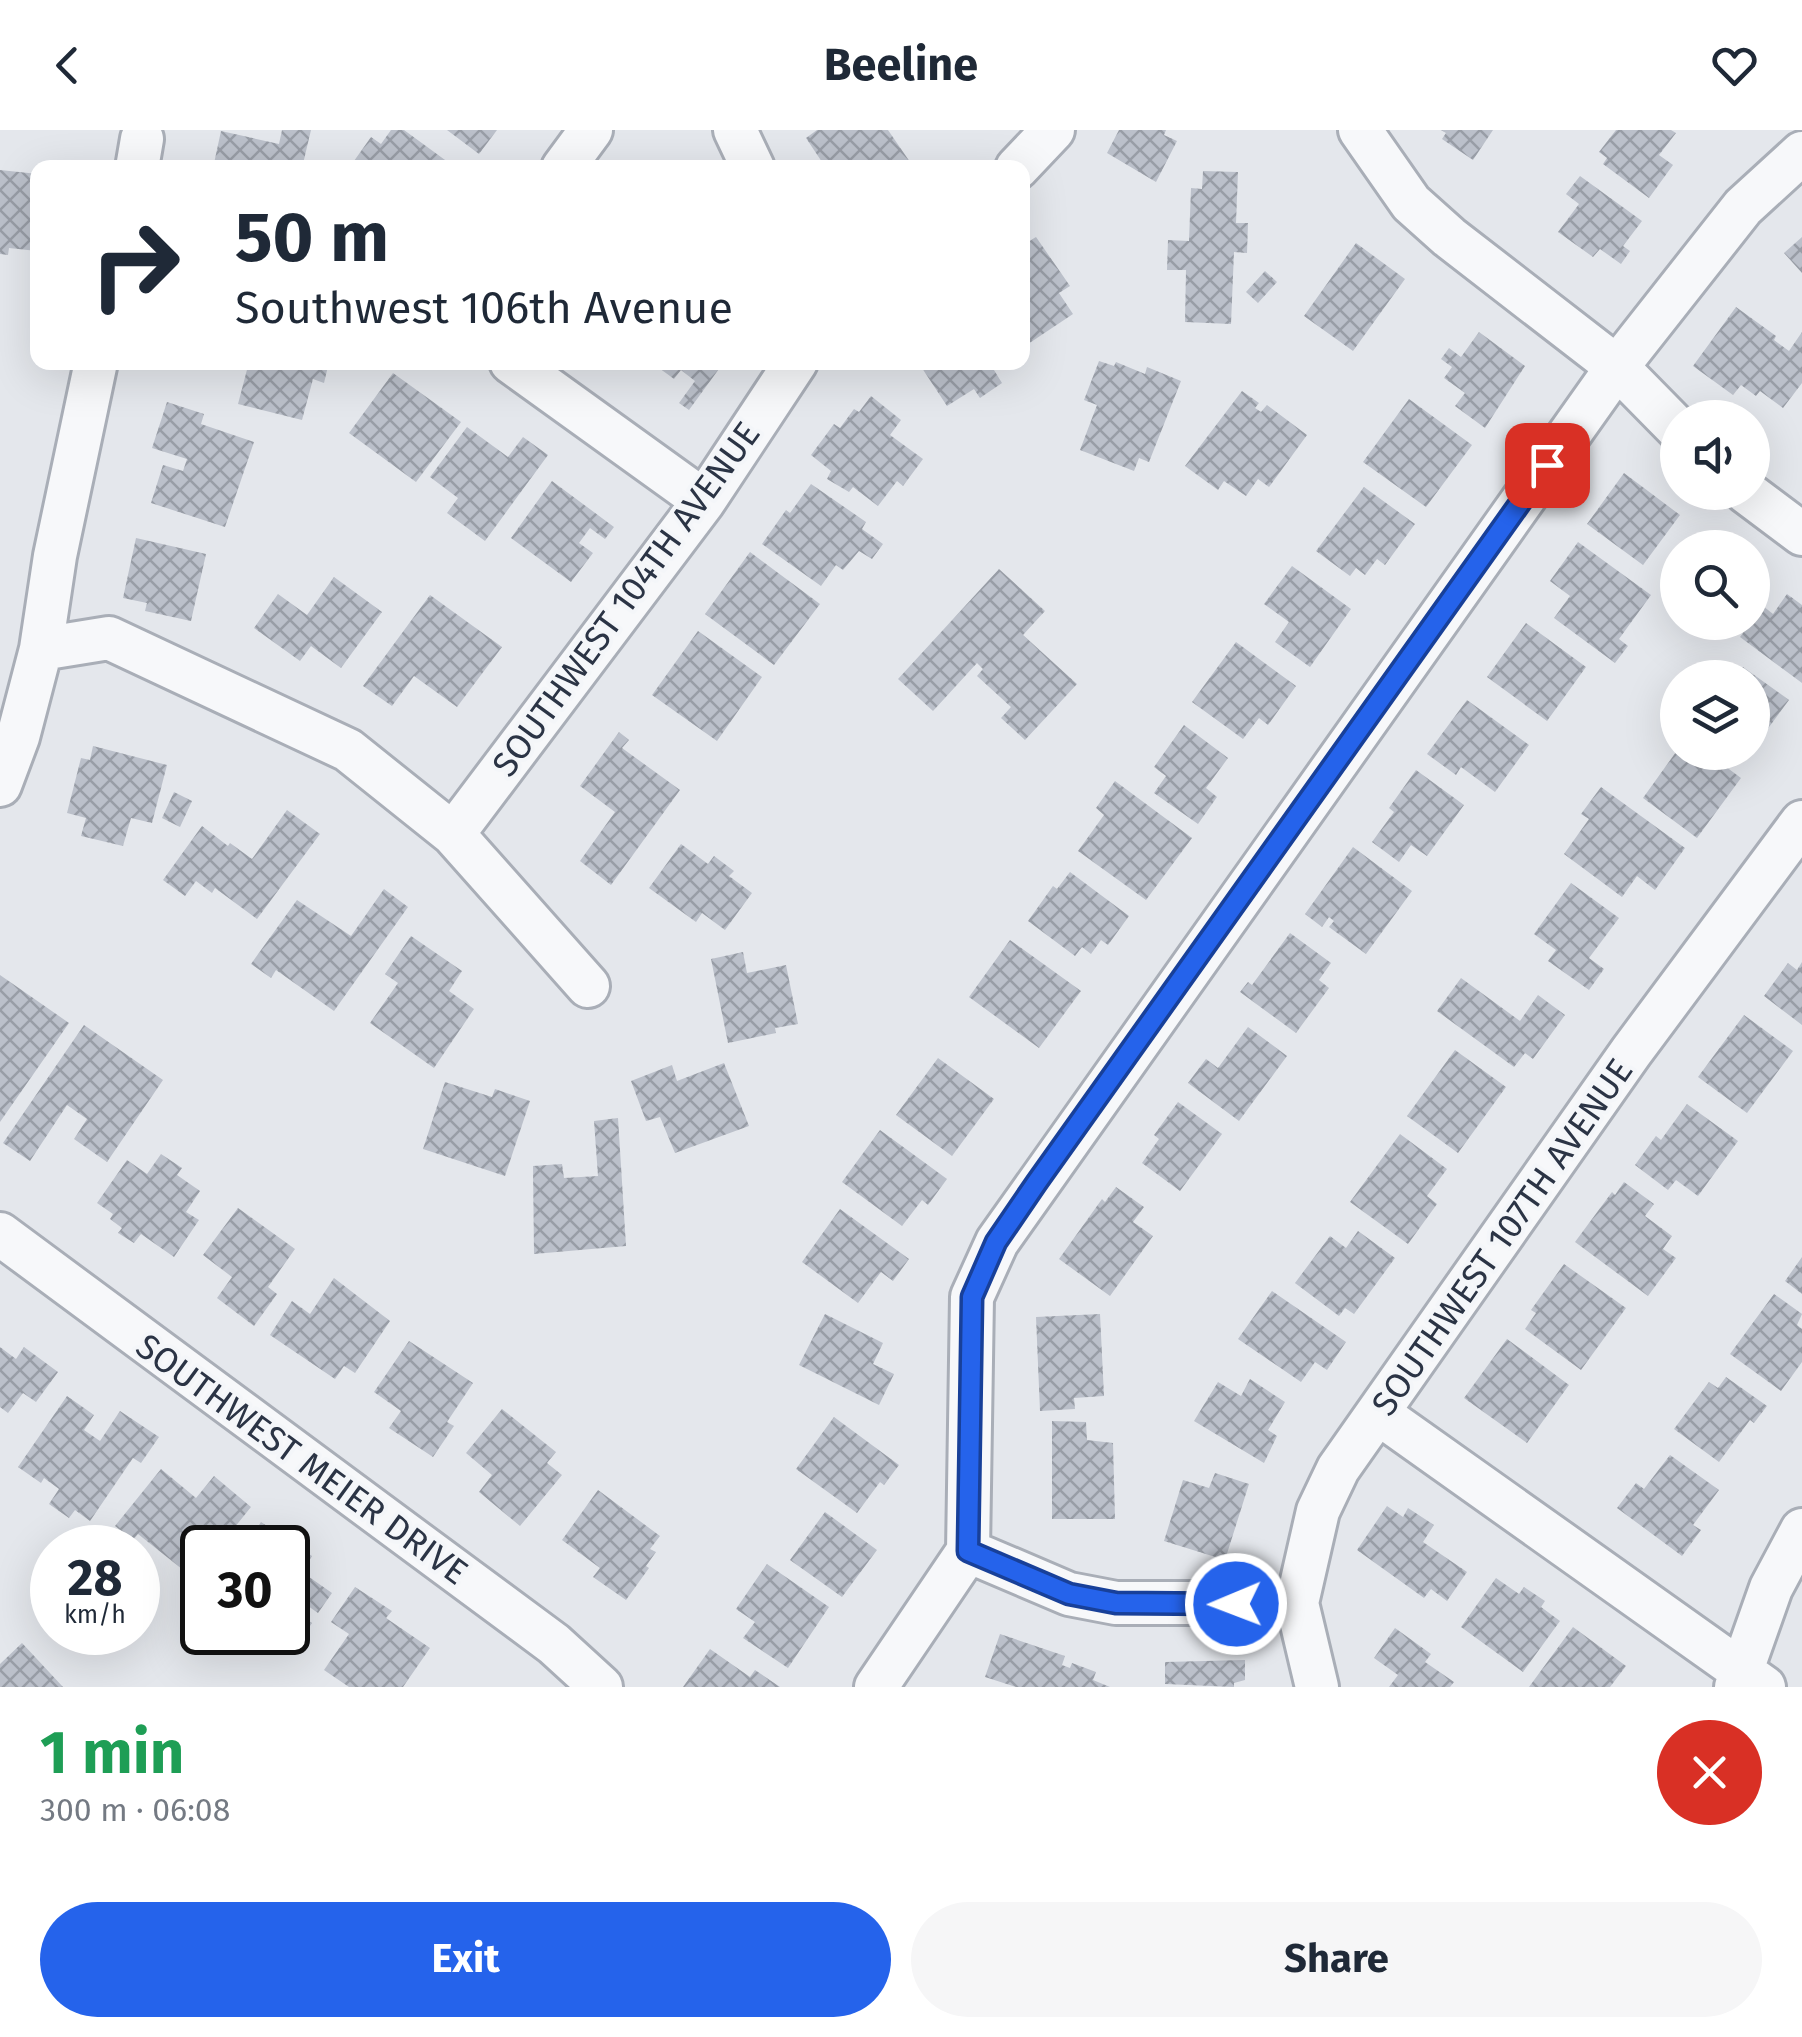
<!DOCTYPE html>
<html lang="en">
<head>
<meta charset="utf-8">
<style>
	:root { --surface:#fff; --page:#f6f6f7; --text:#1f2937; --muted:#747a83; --accent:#2563eb }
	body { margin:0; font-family:"Fira Sans",sans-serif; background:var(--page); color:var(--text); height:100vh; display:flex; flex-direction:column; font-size:38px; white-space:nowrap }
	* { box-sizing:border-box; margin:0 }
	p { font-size:32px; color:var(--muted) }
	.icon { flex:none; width:55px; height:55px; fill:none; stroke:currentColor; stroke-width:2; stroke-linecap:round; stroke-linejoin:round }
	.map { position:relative; height:1557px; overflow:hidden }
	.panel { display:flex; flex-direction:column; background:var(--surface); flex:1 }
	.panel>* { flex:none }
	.top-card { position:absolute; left:30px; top:30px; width:1000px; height:210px; border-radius:20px; box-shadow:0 10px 40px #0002; background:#fff; color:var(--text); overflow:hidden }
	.fabs { position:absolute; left:1660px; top:270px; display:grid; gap:20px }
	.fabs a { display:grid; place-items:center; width:110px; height:110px; border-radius:50%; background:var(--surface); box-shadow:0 10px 40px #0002; font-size:50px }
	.speed { position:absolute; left:30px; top:1395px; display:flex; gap:20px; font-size:50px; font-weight:700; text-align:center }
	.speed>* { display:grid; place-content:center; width:130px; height:130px; border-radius:50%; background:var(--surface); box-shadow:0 10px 40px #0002; line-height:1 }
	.speed small { font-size:25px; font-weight:400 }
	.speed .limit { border:5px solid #111; border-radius:15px; background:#fff; color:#111 }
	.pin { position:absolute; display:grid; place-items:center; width:85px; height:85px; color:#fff; margin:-42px; border-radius:20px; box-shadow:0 5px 15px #0006 }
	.me { position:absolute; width:110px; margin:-55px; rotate:269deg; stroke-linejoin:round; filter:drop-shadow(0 0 8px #0008) }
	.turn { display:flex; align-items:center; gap:35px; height:210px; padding:0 40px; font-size:45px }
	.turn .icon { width:130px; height:130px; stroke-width:2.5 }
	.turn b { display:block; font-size:70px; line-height:85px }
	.round { display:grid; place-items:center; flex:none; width:105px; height:105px; border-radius:52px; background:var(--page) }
	.summary { display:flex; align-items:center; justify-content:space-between; height:170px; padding:0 40px }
	h1 { font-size:60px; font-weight:700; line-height:75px; color:#1e9e55 }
	.primary-button { display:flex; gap:20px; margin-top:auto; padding:20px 40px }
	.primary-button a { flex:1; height:115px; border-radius:60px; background:var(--accent); color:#fff; font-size:40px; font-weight:700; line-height:115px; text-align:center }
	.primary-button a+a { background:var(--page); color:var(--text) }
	header { display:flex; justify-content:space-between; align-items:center; height:130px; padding:0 40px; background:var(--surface); font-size:45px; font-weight:700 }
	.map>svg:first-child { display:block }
	.building { fill:url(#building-cross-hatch) }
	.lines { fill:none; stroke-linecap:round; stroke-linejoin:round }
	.minor-casing { stroke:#a9aeb7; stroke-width:48 }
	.minor { stroke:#f7f8fa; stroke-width:42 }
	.route-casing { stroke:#184099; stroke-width:25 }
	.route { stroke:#2563eb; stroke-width:18 }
	.labels { text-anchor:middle; stroke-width:8; stroke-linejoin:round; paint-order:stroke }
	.street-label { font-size:35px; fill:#2b3445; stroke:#f4f6f9 }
</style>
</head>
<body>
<header><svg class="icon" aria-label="back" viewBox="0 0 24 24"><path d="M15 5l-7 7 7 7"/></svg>Beeline<svg class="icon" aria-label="heart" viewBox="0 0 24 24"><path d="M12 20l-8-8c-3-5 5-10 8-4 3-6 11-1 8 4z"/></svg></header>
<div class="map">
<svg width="1802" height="1557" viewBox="0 0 1802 1557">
	<defs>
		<pattern id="building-cross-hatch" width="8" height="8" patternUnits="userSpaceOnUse" patternTransform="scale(2.5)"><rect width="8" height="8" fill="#bbc0ca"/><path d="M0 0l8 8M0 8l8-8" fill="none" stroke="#989da6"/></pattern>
	</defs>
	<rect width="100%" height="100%" fill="#e4e7ec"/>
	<path class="building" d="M 282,0 L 311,0 L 302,38 L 213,38 L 221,1 L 279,14 Z
		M 391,0 L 404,0 L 456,38 L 349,38 L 371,7 L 381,14 Z
		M 447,0 L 497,0 L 479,24 Z
		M 817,0 L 888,0 L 910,32 L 901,38 L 826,38 L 806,8 Z
		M 1119,0 L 1166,0 L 1164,5 L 1177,11 L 1156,52 L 1107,23 Z
		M 1441,0 L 1493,0 L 1473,30 L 1442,9 L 1446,3 Z
		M 1616,0 L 1671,0 L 1676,3 L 1659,25 L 1673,35 L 1649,68 L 1603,34 L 1607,28 L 1599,22 Z
		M 0,40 L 38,44 L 30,101 L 38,102 L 37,121 L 9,118 L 8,125 L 0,124 Z
		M 1203,41 L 1238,42 L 1236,93 L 1248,93 L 1247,123 L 1234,122 L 1231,194 L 1185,192 L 1186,140 L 1167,140 L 1168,110 L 1189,111 L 1191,58 L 1202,59 Z
		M 1580,46 L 1642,91 L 1623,116 L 1630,121 L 1621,134 L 1600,119 L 1593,127 L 1558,102 L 1579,74 L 1566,64 Z
		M 1036,107 L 1070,156 L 1059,163 L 1073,184 L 1022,218 L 1022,110 L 1025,114 Z
		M 1802,107 L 1802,143 L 1784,123 Z
		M 1356,113 L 1405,149 L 1353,221 L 1304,186 Z
		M 1265,141 L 1277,152 L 1258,173 L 1246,162 Z
		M 1736,177 L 1776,206 L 1774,210 L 1789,221 L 1802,202 L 1802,253 L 1783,278 L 1760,261 L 1756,266 L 1741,255 L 1733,265 L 1693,236 Z
		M 1479,202 L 1525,236 L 1485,298 L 1455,276 L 1465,263 L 1444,248 L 1452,237 L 1441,229 L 1449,218 L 1461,227 Z
		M 1099,231 L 1114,236 L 1116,232 L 1145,244 L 1147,237 L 1181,251 L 1149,332 L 1139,328 L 1134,341 L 1080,320 L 1097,275 L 1084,270 Z
		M 249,232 L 329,232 L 324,253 L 313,249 L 302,290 L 238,274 Z
		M 651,232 L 724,232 L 689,280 L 679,273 L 695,251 L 681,240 L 674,249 Z
		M 918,232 L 989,232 L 1002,253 L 980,268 L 974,259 L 947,276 Z
		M 393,243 L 461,292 L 416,352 L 349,303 Z
		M 1242,261 L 1259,273 L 1255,278 L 1261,282 L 1267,275 L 1307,305 L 1269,357 L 1258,349 L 1246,366 L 1224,351 L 1218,360 L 1185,336 Z
		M 871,266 L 901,290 L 890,305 L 923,329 L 903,356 L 897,351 L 878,376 L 853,357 L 849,362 L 827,349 L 831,341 L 811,325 L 834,294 L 840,298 L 854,279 L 859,282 Z
		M 1409,269 L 1472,315 L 1426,377 L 1363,332 Z
		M 167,272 L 204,284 L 201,294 L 254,312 L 225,397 L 151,373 L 163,335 L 183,341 L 187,329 L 152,318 Z
		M 467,297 L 508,327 L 523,307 L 548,325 L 485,411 L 447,383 L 458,368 L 430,347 Z
		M 1624,343 L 1680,385 L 1643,435 L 1587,394 Z
		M 552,351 L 614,397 L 605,409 L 590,398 L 579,413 L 593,423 L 571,452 L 511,408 Z
		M 811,354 L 866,392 L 862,399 L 883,414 L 872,429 L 859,421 L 843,440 L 836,435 L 821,456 L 762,414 L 786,380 L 790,383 Z
		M 1364,357 L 1415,394 L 1385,435 L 1377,429 L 1365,445 L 1356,438 L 1350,446 L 1316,421 Z
		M 136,408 L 206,424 L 191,491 L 145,481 L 147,473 L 123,468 Z
		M 1578,412 L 1651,465 L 1619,509 L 1628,516 L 1615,533 L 1554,488 L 1570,466 L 1550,451 Z
		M 750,422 L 820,474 L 774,535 L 705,484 Z
		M 1292,436 L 1351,479 L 1310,537 L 1275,512 L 1289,492 L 1264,474 Z
		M 999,439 L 1045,481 L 1023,505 L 1077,554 L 1025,610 L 1001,588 L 1011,577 L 977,546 L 983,539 L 977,533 L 933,581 L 898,549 Z
		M 334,447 L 382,482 L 341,538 L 311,516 L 300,531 L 254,498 L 278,464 L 307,485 Z
		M 1787,464 L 1802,475 L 1802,553 L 1740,507 L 1763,476 L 1773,484 Z
		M 430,465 L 502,517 L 457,577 L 414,546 L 392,576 L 363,556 Z
		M 1526,493 L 1586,537 L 1547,591 L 1487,547 Z
		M 698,501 L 762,547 L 717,611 L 652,565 Z
		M 1236,512 L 1296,556 L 1268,595 L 1259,588 L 1243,609 L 1192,572 Z
		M 1743,537 L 1789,570 L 1752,620 L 1752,548 L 1729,548 Z
		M 1467,570 L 1529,615 L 1495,662 L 1461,637 L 1456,645 L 1427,624 Z
		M 1184,595 L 1228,628 L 1206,658 L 1217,667 L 1198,694 L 1154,663 L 1166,646 L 1154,637 Z
		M 619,602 L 629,610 L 622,618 L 680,660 L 611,755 L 580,731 L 615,682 L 580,656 Z
		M 93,616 L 167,635 L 152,693 L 131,688 L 123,716 L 81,706 L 86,688 L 67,683 L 81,628 L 90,630 Z
		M 1676,622 L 1706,622 L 1741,648 L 1697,708 L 1643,668 Z
		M 1416,640 L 1464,675 L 1427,726 L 1411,715 L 1399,732 L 1372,712 L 1394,682 L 1389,678 Z
		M 1115,651 L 1192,708 L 1146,770 L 1078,721 L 1104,685 L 1096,678 Z
		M 1601,657 L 1685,718 L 1655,760 L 1637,746 L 1622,767 L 1564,724 L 1589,689 L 1581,684 Z
		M 174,662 L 192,671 L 180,697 L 162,688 Z
		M 287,680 L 320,704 L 257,789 L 215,758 L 212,763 L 196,751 L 185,766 L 163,750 L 202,696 L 228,716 L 230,713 L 252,729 Z
		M 681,714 L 708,734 L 714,726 L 734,741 L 729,746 L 752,763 L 725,800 L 702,783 L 696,792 L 649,758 Z
		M 1353,717 L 1412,761 L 1366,824 L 1329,797 L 1334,791 L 1329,787 L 1322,797 L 1305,784 Z
		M 1070,742 L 1129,786 L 1108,815 L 1101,810 L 1091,824 L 1082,817 L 1075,826 L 1028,791 L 1053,756 L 1057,759 Z
		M 1571,753 L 1619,788 L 1589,828 L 1604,839 L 1589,860 L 1548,831 L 1556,820 L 1534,804 Z
		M 384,759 L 408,777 L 334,881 L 276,840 L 271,848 L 251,834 L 297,770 L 351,806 Z
		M 1290,803 L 1331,833 L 1319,850 L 1329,858 L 1296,903 L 1240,862 L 1248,852 L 1252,855 Z
		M 411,806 L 462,841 L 449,861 L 474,879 L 434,938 L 370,893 L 398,853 L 385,844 Z
		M 1010,810 L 1081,861 L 1039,918 L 969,867 Z
		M 743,822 L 747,843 L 786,835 L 798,894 L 775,898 L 776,903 L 728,913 L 711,829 Z
		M 1802,832 L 1802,895 L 1764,866 L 1788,833 L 1797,840 Z
		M 0,845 L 69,893 L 0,992 Z
		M 1461,848 L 1520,891 L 1538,865 L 1565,885 L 1533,929 L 1525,923 L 1514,937 L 1437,881 Z
		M 1744,885 L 1793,921 L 1747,983 L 1698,947 Z
		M 84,895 L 163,950 L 107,1032 L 74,1009 L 87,989 L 67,975 L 30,1031 L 3,1013 Z
		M 1248,897 L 1287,926 L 1239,991 L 1188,953 L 1206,929 L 1218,938 Z
		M 1455,920 L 1506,957 L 1458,1023 L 1407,986 Z
		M 938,928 L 994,969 L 952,1026 L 896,985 Z
		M 724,933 L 749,996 L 675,1023 L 660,987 L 646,991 L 631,951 L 672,935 L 677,951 Z
		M 445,952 L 492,967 L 495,959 L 530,971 L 505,1046 L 423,1019 Z
		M 1178,972 L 1222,1004 L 1180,1061 L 1142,1033 L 1159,1009 L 1154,1005 Z
		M 1687,974 L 1738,1011 L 1698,1066 L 1676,1050 L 1668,1060 L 1635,1035 L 1656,1006 L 1661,1010 Z
		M 618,988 L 626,1116 L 534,1124 L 533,1036 L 562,1034 L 564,1048 L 598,1046 L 594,991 Z
		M 880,1000 L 947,1049 L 928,1075 L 922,1070 L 902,1096 L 842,1052 Z
		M 1400,1004 L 1447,1039 L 1427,1066 L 1437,1074 L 1408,1114 L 1350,1072 Z
		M 161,1024 L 182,1038 L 177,1045 L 200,1061 L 186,1082 L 199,1090 L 174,1127 L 141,1104 L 134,1113 L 118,1103 L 122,1098 L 110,1089 L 113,1084 L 97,1073 L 127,1030 L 147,1044 Z
		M 1624,1052 L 1654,1074 L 1645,1086 L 1672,1106 L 1663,1119 L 1676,1128 L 1648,1166 L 1575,1112 L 1612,1062 L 1615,1065 Z
		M 1116,1057 L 1144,1077 L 1133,1092 L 1153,1106 L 1110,1166 L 1059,1129 L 1102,1069 L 1105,1072 Z
		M 238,1078 L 295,1119 L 268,1157 L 277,1164 L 254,1196 L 217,1168 L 232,1147 L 203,1125 Z
		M 840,1079 L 909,1129 L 893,1151 L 881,1142 L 858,1173 L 802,1132 Z
		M 1358,1101 L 1395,1128 L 1354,1184 L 1345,1178 L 1339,1186 L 1295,1153 L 1330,1106 L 1346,1118 Z
		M 1802,1127 L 1802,1164 L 1785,1151 Z
		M 1564,1134 L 1626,1178 L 1581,1240 L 1525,1199 L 1536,1183 L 1531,1180 Z
		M 334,1148 L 390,1191 L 355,1243 L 344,1236 L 335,1249 L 270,1205 L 292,1171 L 310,1184 Z
		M 1272,1161 L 1346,1212 L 1327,1240 L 1315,1232 L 1301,1252 L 1238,1209 Z
		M 1774,1164 L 1802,1184 L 1797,1195 L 1802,1199 L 1802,1232 L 1781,1261 L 1730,1224 Z
		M 825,1184 L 883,1213 L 873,1234 L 894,1244 L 879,1275 L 799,1235 Z
		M 1100,1184 L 1104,1266 L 1074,1268 L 1075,1279 L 1040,1281 L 1036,1187 Z
		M 1507,1209 L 1569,1255 L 1527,1313 L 1464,1268 Z
		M 409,1211 L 473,1253 L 447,1292 L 454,1296 L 433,1327 L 389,1298 L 401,1281 L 374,1262 Z
		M 0,1217 L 16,1229 L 24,1217 L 58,1242 L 36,1272 L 23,1263 L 8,1283 L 0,1277 Z
		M 1726,1247 L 1767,1276 L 1754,1293 L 1750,1290 L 1719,1332 L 1674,1299 L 1709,1252 L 1718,1258 Z
		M 1250,1249 L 1285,1272 L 1268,1300 L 1277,1306 L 1264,1333 L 1194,1291 L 1218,1252 L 1241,1266 Z
		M 67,1266 L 94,1285 L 84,1300 L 100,1311 L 120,1281 L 159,1307 L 141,1333 L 133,1328 L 90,1391 L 75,1380 L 69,1388 L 49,1374 L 59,1359 L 44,1348 L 41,1353 L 18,1337 Z
		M 502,1279 L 556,1322 L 547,1333 L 562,1345 L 520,1396 L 479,1362 L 492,1345 L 466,1323 Z
		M 834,1287 L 899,1335 L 884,1355 L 880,1352 L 857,1383 L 796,1339 Z
		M 1052,1291 L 1086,1292 L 1087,1310 L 1113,1313 L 1115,1389 L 1052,1389 Z
		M 1670,1325 L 1719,1360 L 1693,1395 L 1701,1400 L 1682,1426 L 1617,1378 L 1636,1353 L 1644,1359 Z
		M 161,1339 L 196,1368 L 214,1346 L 251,1377 L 222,1413 L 204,1399 L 196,1408 L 207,1418 L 202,1418 L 202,1434 L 192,1447 L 138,1404 L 133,1410 L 115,1396 Z
		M 1215,1343 L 1249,1354 L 1225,1430 L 1164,1411 L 1183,1350 L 1209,1358 Z
		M 598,1360 L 660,1406 L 650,1419 L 656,1422 L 646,1436 L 649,1438 L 626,1470 L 593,1447 L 600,1438 L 562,1410 Z
		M 1387,1376 L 1403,1387 L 1408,1378 L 1434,1395 L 1423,1412 L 1467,1442 L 1447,1471 L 1431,1459 L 1424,1468 L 1357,1420 Z
		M 825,1382 L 877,1420 L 842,1467 L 790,1430 Z
		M 261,1392 L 312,1426 L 302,1442 L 332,1463 L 318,1483 L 308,1476 L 301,1486 L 312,1493 L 298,1514 L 281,1502 L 288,1502 L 288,1418 L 244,1418 Z
		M 767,1434 L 829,1477 L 788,1538 L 743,1508 L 755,1492 L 736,1479 Z
		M 1496,1448 L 1519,1464 L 1524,1457 L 1545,1471 L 1541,1477 L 1560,1491 L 1523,1542 L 1461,1497 Z
		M 355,1457 L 392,1481 L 386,1488 L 430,1518 L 403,1557 L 349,1557 L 324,1540 L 349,1504 L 331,1492 Z
		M 1573,1497 L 1626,1536 L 1610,1557 L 1529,1557 Z
		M 1395,1498 L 1431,1524 L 1425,1532 L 1454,1552 L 1450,1557 L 1389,1557 L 1398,1545 L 1374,1528 Z
		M 1000,1504 L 1065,1526 L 1062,1535 L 1070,1538 L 1072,1533 L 1096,1542 L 1093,1550 L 1110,1557 L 1016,1557 L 985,1547 Z
		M 22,1513 L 63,1557 L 0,1557 L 0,1534 Z
		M 710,1519 L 750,1547 L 755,1540 L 780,1557 L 683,1557 Z
		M 1245,1530 L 1245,1550 L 1234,1553 L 1234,1557 L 1165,1554 L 1165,1532 Z"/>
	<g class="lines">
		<defs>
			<path id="minor" d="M 735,0 L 753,38
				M 1360,0 L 1411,73 L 1449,107 L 1617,237 L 1678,299
				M 137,38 L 142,9
				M 563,38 L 591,0
				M 1017,38 L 1053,0
				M 511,232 L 704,371
				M 1746,362 L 1802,404
				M 41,519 L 109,508 L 348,620 L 453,704 L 588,856
				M 0,655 L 18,607 L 41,519 L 55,426 L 96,232
				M 453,704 L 704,371 L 796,232
				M 0,1104 L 554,1514 L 601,1557
				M 1378,1283 L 1764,1557
				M 968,1421 L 1069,1464 L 1116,1473 L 1297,1473
				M 876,1557 L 968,1421 L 972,1167 L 997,1112 L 1617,237 L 1743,77 L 1802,23
				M 1317,1557 L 1297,1473 L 1318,1381 L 1338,1339 L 1631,922 L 1802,692
				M 1736,1557 L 1771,1458 L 1802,1400"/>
		</defs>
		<use href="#minor" class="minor-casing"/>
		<use href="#minor" class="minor"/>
	</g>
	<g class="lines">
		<defs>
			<path id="route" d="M 1236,1474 L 1116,1473 L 1069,1464 L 968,1421 L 972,1167 L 996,1112 L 1037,1052 L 1547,335"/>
		</defs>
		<use href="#route" class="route-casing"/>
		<use href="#route" class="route"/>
	</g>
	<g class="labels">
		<g class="street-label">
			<text transform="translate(626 469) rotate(-54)" y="12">SOUTHWEST 104TH AVENUE</text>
			<text transform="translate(1502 1107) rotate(-55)" y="12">SOUTHWEST 107TH AVENUE</text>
			<text transform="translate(302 1329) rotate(36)" y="12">SOUTHWEST MEIER DRIVE</text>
		</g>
	</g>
</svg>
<div class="fabs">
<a><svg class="icon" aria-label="sound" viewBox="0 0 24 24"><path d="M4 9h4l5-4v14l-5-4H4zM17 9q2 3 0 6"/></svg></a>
<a><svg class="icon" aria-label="search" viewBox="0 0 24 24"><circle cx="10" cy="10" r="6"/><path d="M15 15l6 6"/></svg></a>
<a><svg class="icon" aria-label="layers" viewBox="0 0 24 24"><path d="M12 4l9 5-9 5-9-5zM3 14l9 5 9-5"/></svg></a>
</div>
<div class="speed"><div>28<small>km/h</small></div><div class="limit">30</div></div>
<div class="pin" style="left:1547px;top:335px;background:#d93025"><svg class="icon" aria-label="arrive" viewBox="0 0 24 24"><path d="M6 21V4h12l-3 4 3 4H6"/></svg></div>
<svg class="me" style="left:1236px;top:1474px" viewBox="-20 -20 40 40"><circle r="17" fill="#2563eb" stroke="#fff" stroke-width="3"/><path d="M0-11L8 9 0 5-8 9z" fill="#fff"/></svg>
<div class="top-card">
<div class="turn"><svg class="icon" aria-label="right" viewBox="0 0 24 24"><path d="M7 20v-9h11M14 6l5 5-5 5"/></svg><div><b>50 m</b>Southwest 106th Avenue</div></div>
</div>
</div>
<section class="panel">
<div class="summary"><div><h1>1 min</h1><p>300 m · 06:08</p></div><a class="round" style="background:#d93025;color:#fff"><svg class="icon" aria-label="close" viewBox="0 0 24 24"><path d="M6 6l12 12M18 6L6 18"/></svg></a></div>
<div class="primary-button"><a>Exit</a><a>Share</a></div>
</section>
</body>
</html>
